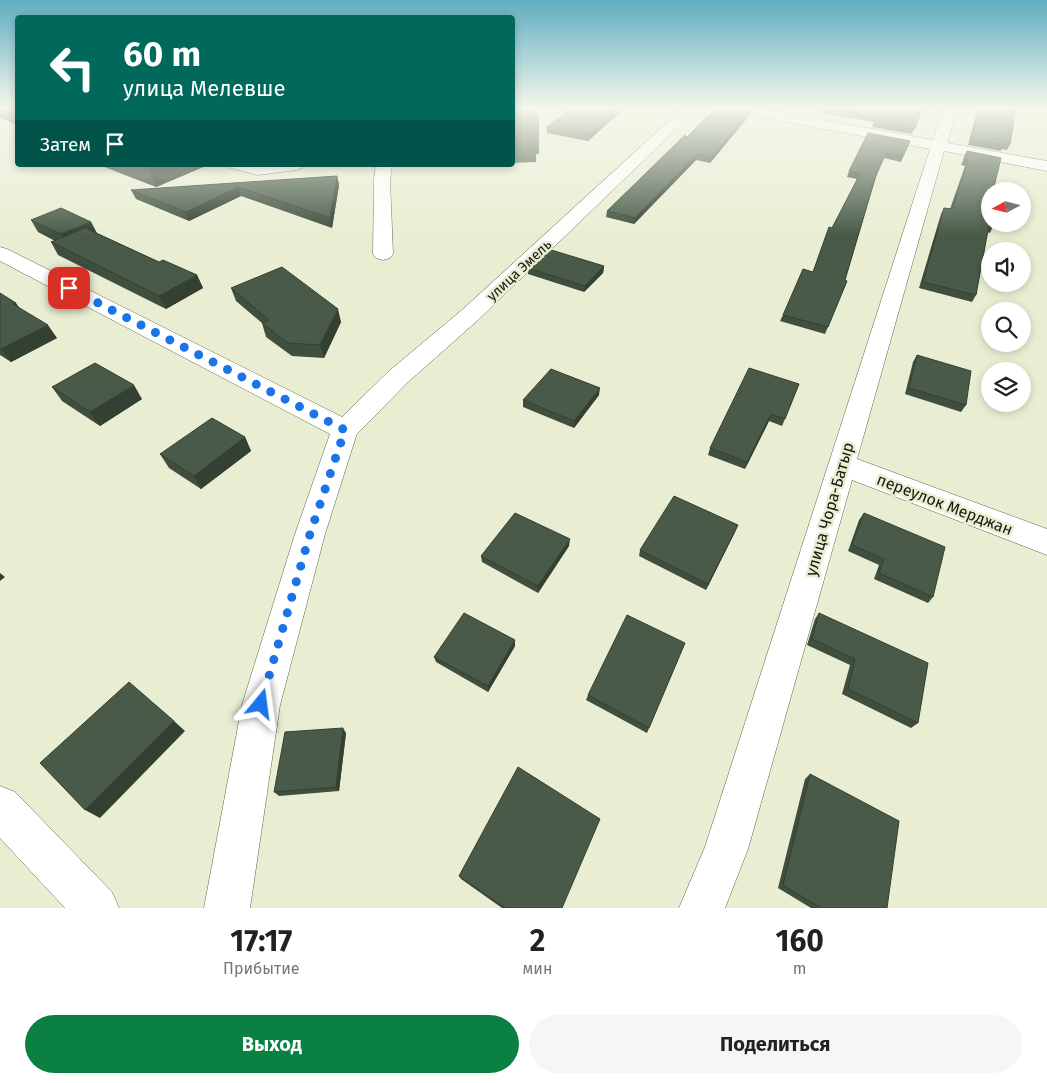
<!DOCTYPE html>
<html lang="ru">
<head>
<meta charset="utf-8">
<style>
	:root { --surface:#fff; --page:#f6f6f6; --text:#222; --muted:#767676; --accent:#0b8043 }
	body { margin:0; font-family:"Fira Sans",sans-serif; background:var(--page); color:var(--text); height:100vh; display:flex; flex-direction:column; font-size:19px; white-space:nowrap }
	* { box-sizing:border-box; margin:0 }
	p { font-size:16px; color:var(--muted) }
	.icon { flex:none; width:28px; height:28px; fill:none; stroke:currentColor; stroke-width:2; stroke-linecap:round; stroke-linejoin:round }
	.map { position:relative; height:908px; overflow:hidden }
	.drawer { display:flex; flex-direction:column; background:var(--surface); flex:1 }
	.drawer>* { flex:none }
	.guide { position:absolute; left:15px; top:15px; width:500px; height:152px; border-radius:5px; box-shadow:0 2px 8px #0003; background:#00695c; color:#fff; overflow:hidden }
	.needle { width:32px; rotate:263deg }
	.buttons { position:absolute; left:981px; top:182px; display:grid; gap:10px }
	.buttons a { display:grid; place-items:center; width:50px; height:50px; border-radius:50%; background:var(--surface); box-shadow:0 2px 8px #0003; font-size:25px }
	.pin { position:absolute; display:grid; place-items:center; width:42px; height:42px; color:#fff; margin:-21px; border-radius:10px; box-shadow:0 2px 8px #0006 }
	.me { position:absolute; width:55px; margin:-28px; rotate:16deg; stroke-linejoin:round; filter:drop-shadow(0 0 4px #0008) }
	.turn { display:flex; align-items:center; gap:18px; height:105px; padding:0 25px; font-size:22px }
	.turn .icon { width:65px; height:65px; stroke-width:2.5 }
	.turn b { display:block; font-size:35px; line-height:42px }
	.then { display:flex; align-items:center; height:48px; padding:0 25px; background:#0003; gap:10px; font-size:19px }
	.eta { display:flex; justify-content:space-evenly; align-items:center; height:85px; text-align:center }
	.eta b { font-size:30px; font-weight:700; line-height:35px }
	.action { display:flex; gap:10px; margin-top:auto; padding:10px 25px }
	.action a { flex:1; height:58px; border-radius:30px; background:var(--accent); color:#fff; font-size:20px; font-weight:700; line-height:58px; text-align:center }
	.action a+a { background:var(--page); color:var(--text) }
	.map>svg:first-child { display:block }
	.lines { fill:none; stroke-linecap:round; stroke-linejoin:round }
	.minor-casing { stroke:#60644d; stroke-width:1 }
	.tertiary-casing { stroke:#60644d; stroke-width:1 }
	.minor { fill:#fff; fill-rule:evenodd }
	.tertiary { fill:#fff; fill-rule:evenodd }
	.wall { fill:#3f4e3e }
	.shaded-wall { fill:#334032 }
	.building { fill:#495b48; stroke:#334032 }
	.route { stroke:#1a73e8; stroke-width:9; stroke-dasharray:0 16.2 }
	.labels { text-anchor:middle; stroke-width:5; stroke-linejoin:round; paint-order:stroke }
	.far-street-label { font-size:14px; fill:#16180e; stroke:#e9eed3 }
	.street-label { font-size:16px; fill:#16180e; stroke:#e9eed3 }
</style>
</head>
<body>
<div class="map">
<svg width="1047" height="908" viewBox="0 0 1047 908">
	<rect width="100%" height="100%" fill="#e9eed3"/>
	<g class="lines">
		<defs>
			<path id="minor" d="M 683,108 L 698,108 L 478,320 L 407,383 L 354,437 L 345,439 L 336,437 L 332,430 L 336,423 L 389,371 L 462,310 Z
				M 729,108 L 758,108 L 933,140 L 944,108 L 958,108 L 947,143 L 1047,161 L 1047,171 L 944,151 L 857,459 L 1047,529 L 1047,555 L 852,480 L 748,849 L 725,908 L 679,908 L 705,847 L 930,149 L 736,112 Z
				M 229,165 L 304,165 L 302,168 L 296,170 L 258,175 L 231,168 Z
				M 376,165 L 392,165 L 390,180 L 393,254 L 390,258 L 383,260 L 376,258 L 373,254 L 374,180 Z
				M 0,786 L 15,792 L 112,892 L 119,908 L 65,908 L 0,838 Z"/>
			<path id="tertiary" d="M 0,247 L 7,249 L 354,423 L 358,430 L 325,534 L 280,705 L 250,908 L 204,908 L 242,705 L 295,534 L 330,434 L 0,261 Z"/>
		</defs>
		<use href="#minor" class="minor-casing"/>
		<use href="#tertiary" class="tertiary-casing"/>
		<use href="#minor" class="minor"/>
		<use href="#tertiary" class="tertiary"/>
	</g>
	<path class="wall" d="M 0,108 L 18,108 L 18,125 L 0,118 Z
		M 512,108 L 539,122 L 539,154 L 536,154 L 536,162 L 512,163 Z
		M 571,108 L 625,108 L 588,141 L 547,133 L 547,127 Z
		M 824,108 L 922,108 L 912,134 L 872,127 L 874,122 L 823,113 Z
		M 978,108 L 1016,108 L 1010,144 L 1007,150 L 1002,149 L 1001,151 L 968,145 Z
		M 750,111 L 749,116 L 710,163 L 696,160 L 634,224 L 606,217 L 607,211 L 687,137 Z
		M 910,141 L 901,162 L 884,158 L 876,177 L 845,280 L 847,281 L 825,334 L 780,321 L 783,315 L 813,272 L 832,228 L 857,179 L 847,177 L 849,171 Z
		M 967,151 L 990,191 L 993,226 L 990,233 L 987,232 L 976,295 L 972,302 L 919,288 L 941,214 L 944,208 L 950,209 L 965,166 L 961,165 Z
		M 99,165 L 208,165 L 156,187 Z
		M 337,176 L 339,185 L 332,228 L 241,196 L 189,221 L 136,199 L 131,190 Z
		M 31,220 L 91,222 L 97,233 L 159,262 L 197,275 L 203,288 L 166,309 L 58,255 L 51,242 L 55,241 L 38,232 Z
		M 604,266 L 603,273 L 584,292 L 528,274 L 528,268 Z
		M 231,288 L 341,322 L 324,358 L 292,356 L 266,337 L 262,323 L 236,301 Z
		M 0,293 L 20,309 L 57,338 L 11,362 L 0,355 Z
		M 917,355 L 966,405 L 961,412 L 905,394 L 913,362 Z
		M 799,384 L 782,426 L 769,421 L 745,469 L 708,455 L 710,448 Z
		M 52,387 L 142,399 L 100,426 L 62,401 Z
		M 599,395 L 574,428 L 523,407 L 523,400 Z
		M 245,437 L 251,451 L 201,489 L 169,468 L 160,454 Z
		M 864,513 L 933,597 L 928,603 L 874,579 L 879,565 L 848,551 L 859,520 Z
		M 735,532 L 706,590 L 639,556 L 640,550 Z
		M 569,546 L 538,593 L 482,562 L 481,556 Z
		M 819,613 L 918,723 L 911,728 L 842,694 L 850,665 L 807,645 L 815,619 Z
		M 685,643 L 647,733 L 586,700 L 588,695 Z
		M 515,646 L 488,692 L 436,662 L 434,657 Z
		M 346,733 L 339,791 L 279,796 L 274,792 Z
		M 810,774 L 887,908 L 811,908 L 778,888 L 805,779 Z
		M 459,876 L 562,908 L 502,908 L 461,879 Z"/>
	<path class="shaded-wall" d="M 619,108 L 625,108 L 588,141 L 588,135 Z
		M 750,111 L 749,116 L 710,163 L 711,157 Z
		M 697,154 L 696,160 L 634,224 L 635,218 Z
		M 154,165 L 208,165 L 156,187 L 148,168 Z
		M 337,176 L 339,185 L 332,228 L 330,218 Z
		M 238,187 L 241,196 L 189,221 L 186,212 Z
		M 91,222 L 97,234 L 68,247 L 61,234 Z
		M 604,266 L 603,273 L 584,292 L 585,286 Z
		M 197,275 L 203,288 L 166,309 L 159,296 Z
		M 16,303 L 25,316 L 13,304 Z
		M 338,309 L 341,322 L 324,358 L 320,345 Z
		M 48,325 L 57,338 L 11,362 L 1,349 Z
		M 134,385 L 142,399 L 100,426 L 90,412 Z
		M 600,388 L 599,395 L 574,428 L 574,421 Z
		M 771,414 L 769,421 L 745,469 L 747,462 Z
		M 245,437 L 251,451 L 201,489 L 194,476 Z
		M 738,525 L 735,532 L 706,590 L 708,584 Z
		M 570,539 L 569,546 L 538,593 L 538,586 Z
		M 0,573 L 5,577 L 0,581 Z
		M 515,640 L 515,646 L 488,692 L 488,686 Z
		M 174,721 L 185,731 L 100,818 L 85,810 Z
		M 343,728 L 346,733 L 339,791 L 336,787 Z"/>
	<path class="building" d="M 11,108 L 18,108 L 18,111 Z
		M 512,108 L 534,108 L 539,122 L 533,122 L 536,130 L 512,131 Z
		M 571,108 L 619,108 L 588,135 L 547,127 Z
		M 716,108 L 736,108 L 750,111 L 711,157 L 697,154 L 635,218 L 607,211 L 685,135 L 687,137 Z
		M 829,108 L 922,108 L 915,129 L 874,121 L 877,116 Z
		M 979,108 L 1016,108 L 1010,144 L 1004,143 L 1004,145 L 971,139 Z
		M 868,133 L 910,141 L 903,156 L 886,153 L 876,175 L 845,280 L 847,281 L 828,327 L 783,315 L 803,269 L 813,272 L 829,227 L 832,228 L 860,174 L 849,171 Z
		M 967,151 L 1001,158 L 993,191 L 990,191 L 990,224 L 994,224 L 993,226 L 989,225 L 976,295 L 923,282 L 944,208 L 952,209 L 968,160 L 964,159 Z
		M 141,165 L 154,165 L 148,168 Z
		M 337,176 L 330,218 L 238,187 L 186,212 L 131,190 Z
		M 61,208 L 91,222 L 61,234 L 31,220 Z
		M 85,228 L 159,262 L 163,260 L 197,275 L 159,296 L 51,242 Z
		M 548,249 L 604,266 L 585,286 L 528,268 Z
		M 282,267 L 338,309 L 320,345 L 288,343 L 262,323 L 269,320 L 231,288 Z
		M 0,293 L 16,303 L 13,304 L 48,325 L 1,349 L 0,348 Z
		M 917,355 L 971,371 L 966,405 L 909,388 Z
		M 95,363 L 134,385 L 90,412 L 52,387 Z
		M 749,368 L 799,384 L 785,419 L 771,414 L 747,462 L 710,448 Z
		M 551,369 L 600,388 L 574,421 L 523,400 Z
		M 212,418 L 245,437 L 194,476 L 160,454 Z
		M 674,496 L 738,525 L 708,584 L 640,550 Z
		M 515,513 L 570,539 L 538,586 L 481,556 Z
		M 864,513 L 945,547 L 933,597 L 879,573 L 884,559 L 852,545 Z
		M 464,613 L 515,640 L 488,686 L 434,657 Z
		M 819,613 L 928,663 L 918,723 L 848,689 L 855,659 L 812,639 Z
		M 627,615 L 685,643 L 649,728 L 588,695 Z
		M 129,682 L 174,721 L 85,810 L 40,763 Z
		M 343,728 L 336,787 L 274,792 L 285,732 Z
		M 518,767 L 600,819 L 562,908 L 505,908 L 459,876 Z
		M 810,774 L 899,821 L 887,908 L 821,908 L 783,885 Z"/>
	<linearGradient id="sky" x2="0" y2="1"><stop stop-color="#5fadc1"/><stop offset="0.46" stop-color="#f5f7eb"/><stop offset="1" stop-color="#f5f7eb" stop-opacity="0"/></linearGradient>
	<rect width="1047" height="235" fill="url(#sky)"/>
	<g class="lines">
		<path class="route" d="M 69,288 L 345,430 L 310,534 L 261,704"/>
	</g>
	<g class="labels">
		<g class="far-street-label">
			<text transform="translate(519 270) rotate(-43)" y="5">улица Эмель</text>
		</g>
		<g class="street-label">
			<text transform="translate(945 504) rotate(21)" y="6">переулок Мерджан</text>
			<text transform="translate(829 509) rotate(-74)" y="6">улица Чора-Батыр</text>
		</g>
	</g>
</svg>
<div class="buttons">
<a><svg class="needle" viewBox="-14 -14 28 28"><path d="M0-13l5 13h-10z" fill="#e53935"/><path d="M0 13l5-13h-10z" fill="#767676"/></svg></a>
<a><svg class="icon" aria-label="sound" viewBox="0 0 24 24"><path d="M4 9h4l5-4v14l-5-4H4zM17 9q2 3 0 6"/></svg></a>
<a><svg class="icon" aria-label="search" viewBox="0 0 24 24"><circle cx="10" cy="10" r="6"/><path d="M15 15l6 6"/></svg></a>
<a><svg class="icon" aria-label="layers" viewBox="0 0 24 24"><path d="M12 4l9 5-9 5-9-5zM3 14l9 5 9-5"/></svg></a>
</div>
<div class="pin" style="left:69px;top:288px;background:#d93025"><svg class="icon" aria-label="arrive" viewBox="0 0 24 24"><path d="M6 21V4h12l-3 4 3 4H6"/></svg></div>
<svg class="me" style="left:261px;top:704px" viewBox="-20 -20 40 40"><path d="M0-17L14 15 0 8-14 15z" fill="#1a73e8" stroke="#fff" stroke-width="4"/></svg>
<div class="guide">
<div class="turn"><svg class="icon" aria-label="left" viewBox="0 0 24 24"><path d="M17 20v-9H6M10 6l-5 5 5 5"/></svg><div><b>60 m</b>улица Мелевше</div></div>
<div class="then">Затем<svg class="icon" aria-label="arrive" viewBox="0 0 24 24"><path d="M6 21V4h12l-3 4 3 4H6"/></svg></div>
</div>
</div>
<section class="drawer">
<div class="eta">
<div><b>17:17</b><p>Прибытие</p></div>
<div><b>2</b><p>мин</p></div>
<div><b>160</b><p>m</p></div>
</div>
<div class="action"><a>Выход</a><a>Поделиться</a></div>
</section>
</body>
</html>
